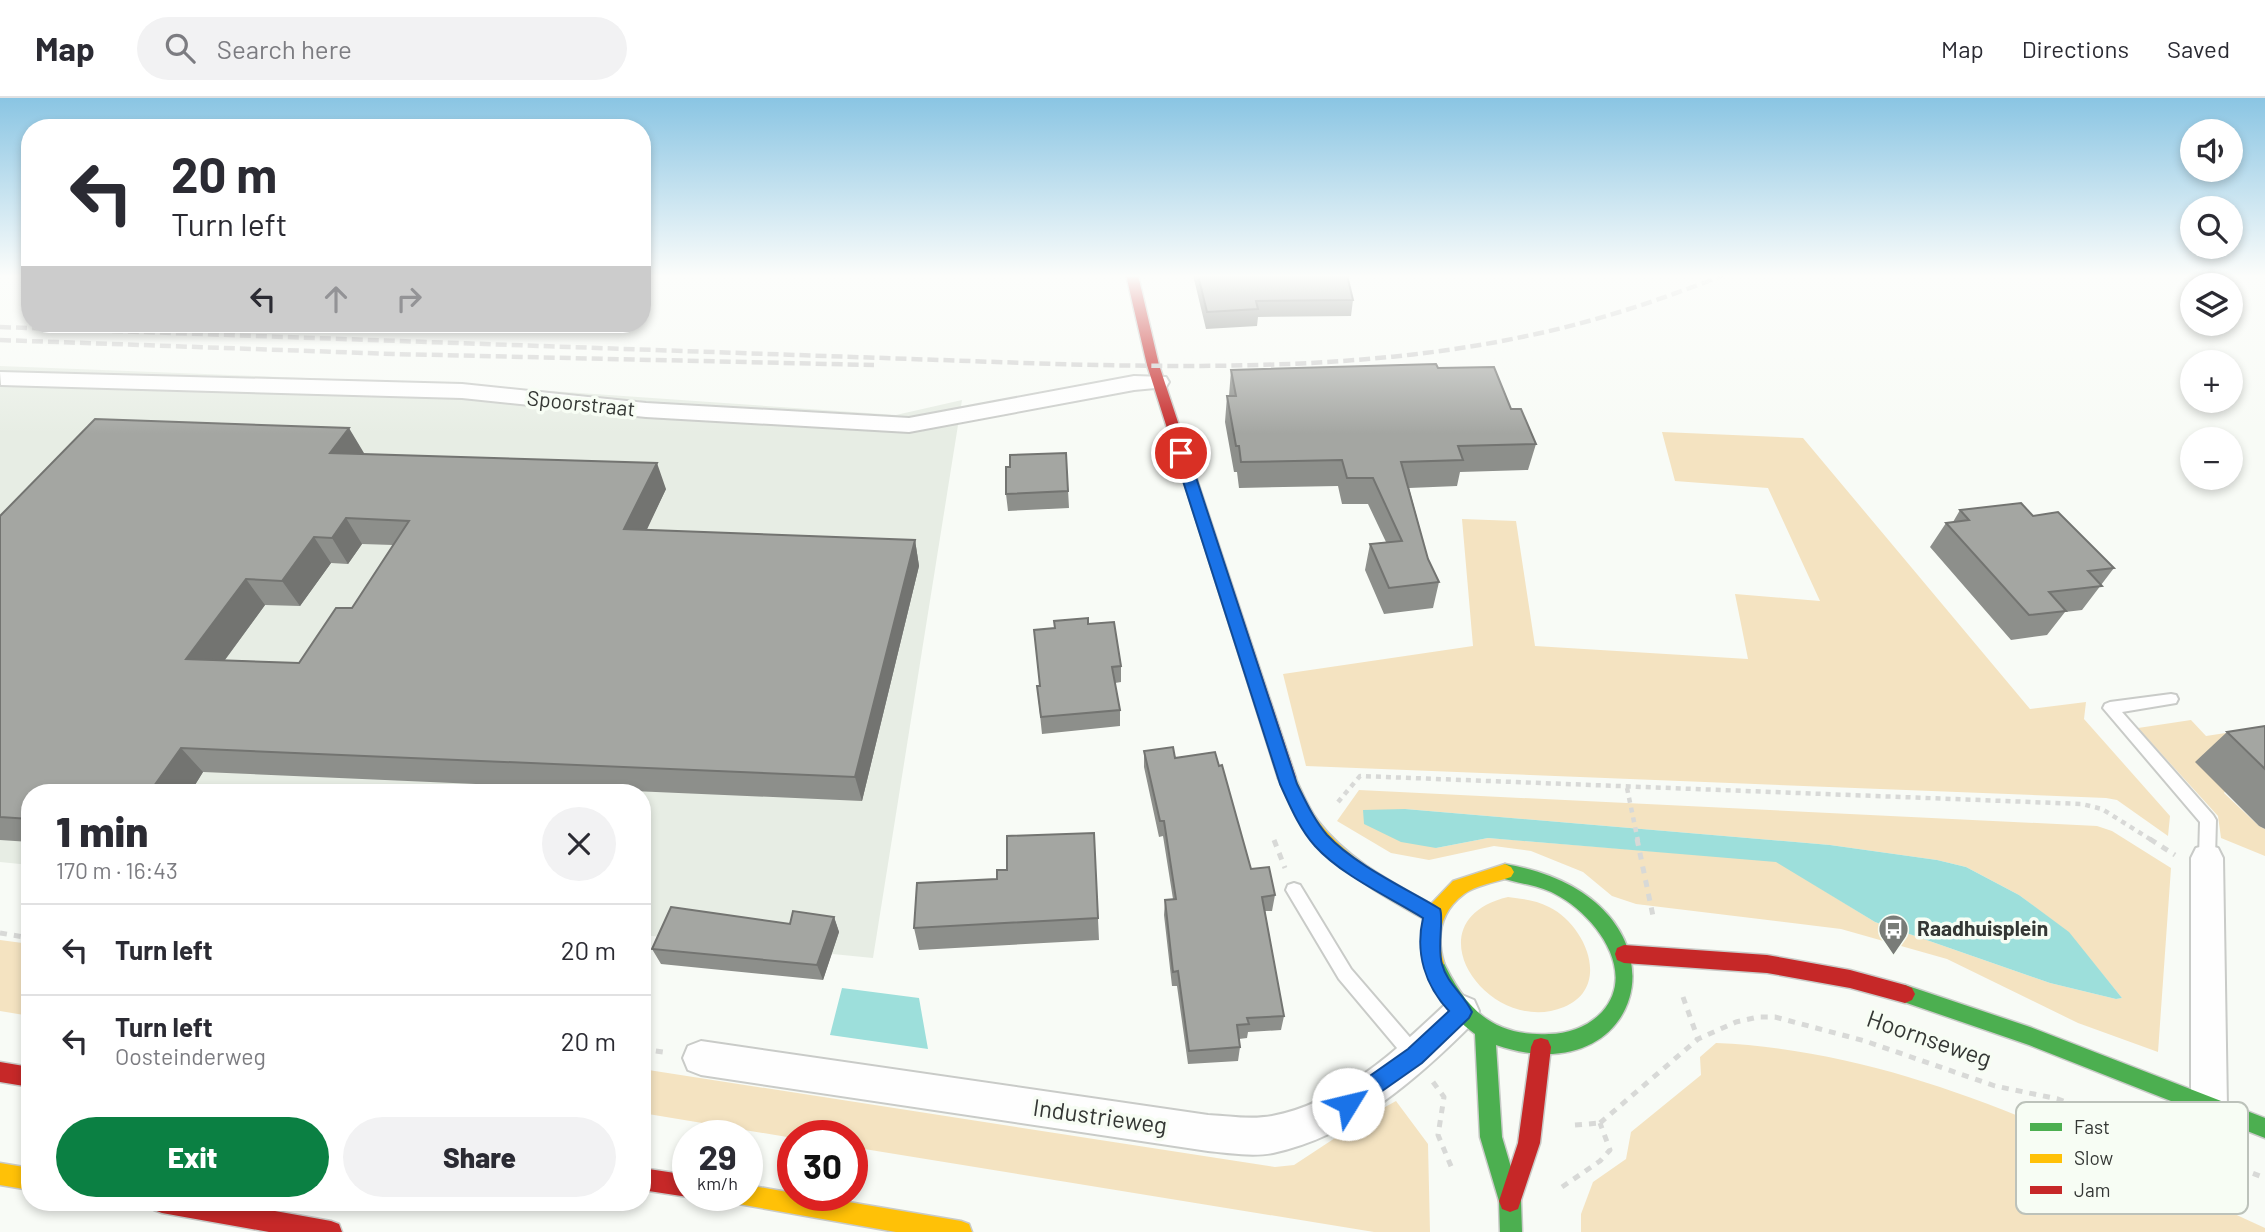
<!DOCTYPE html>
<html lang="en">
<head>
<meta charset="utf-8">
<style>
	:root { --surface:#fff; --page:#f2f2f3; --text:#2b2b33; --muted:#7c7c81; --line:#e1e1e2; --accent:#0b8043 }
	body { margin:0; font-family:Barlow,sans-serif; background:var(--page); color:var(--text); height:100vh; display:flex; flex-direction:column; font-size:26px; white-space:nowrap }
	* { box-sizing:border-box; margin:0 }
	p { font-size:23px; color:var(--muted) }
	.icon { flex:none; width:38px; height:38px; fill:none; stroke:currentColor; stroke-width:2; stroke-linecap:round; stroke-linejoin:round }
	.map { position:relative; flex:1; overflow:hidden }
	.sheet { position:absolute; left:21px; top:686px; width:630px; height:427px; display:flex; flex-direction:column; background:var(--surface); border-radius:28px; box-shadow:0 4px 10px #0003 }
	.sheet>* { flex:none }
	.banner { position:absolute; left:21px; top:21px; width:630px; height:214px; border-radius:28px; box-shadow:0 4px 10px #0003; background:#fff; color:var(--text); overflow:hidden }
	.tools { position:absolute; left:2180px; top:21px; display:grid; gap:14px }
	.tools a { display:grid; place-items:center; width:63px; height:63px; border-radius:50%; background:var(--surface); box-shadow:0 4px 10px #0003; font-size:35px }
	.speed { position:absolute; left:672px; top:1022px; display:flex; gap:14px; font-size:35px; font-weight:700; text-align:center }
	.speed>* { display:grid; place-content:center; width:91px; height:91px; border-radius:50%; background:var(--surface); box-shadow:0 4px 10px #0003; line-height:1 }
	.speed small { font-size:18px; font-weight:400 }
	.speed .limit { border:10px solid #d22; background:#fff; color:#111 }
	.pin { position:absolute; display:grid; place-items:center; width:60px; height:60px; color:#fff; margin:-30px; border:4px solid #fff; border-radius:50%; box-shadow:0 2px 7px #0007 }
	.me { position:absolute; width:77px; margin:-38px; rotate:54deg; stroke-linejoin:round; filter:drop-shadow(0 0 5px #0008) }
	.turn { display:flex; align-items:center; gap:24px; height:147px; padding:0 35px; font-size:32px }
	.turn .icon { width:91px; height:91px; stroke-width:2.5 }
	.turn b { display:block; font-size:49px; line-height:60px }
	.lanes { display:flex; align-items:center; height:66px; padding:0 35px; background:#0003; justify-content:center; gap:35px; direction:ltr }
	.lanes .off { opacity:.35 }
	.round { display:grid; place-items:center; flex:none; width:74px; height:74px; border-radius:37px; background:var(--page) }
	.head { display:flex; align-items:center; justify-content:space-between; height:119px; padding:0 35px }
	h1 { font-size:42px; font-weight:800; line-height:52px }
	.action { display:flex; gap:14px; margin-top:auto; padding:14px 35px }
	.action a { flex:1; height:80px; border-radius:42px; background:var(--accent); color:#fff; font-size:28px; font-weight:800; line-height:80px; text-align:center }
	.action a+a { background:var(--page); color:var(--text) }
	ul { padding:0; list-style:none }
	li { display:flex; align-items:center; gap:21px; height:91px; padding:0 35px; border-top:2px solid var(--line) }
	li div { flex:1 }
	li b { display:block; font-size:26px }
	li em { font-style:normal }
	header { display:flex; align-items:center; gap:42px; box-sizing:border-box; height:98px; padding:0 35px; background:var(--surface); border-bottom:2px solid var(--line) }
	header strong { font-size:33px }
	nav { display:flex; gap:38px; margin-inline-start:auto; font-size:24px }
	.search { width:490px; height:63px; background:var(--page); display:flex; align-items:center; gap:18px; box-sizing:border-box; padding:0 24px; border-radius:38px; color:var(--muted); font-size:26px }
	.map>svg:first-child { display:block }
	.built { fill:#e7ede4 }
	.green { fill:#f4e3c1; fill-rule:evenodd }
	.water { fill:#9ddfdb }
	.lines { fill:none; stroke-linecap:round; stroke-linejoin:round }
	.lane-casing { stroke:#c9cbc8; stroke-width:4 }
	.street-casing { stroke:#c9cbc8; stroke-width:4 }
	.fast-casing { stroke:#c9cbc8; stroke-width:3 }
	.slow-casing { stroke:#c9cbc8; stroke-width:3 }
	.jam-casing { stroke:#c9cbc8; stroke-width:3 }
	.path-far1 { stroke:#d8d9d7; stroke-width:4.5; stroke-dasharray:5 5; stroke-linecap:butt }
	.path { stroke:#d8d9d7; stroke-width:5; stroke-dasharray:7 7; stroke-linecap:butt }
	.lane { fill:#fefefe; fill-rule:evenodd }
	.street { fill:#fefefe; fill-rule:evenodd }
	.fast { fill:#4caf50; fill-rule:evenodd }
	.slow { fill:#ffc107; fill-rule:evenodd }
	.jam { fill:#c62828; fill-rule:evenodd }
	.rail { stroke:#cececd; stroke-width:4.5; stroke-dasharray:11 5; stroke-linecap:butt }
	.wall { fill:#8d8f8b; fill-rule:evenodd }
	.shaded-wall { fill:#737471 }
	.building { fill:#a4a6a2; stroke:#737471; stroke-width:2; fill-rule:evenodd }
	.route { fill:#1a73e8; stroke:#114b97; stroke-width:2 }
	.labels { text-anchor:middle; stroke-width:7; stroke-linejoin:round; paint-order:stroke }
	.street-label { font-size:21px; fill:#343734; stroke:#f7fdf4 }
	.poi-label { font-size:21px; font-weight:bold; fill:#343734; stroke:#f7fdf4; text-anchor:start }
	.near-street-label { font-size:24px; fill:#343734; stroke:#f7fdf4 }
	.key { fill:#f7fdf4; stroke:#bcc2ba; stroke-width:2 }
	.key-label { font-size:19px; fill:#343734 }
</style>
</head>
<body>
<header>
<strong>Map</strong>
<div class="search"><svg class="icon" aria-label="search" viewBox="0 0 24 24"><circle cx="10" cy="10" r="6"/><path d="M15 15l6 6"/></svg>Search here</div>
<nav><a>Map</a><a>Directions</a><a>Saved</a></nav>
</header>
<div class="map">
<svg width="2265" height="1134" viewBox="0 0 2265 1134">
	<rect width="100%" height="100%" fill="#f8fbf6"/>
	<path class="built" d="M 0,268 L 437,285 L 896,317 L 962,302 L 873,860 L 642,837 L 642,695 L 30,695 L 30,767 L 0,764 Z"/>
	<path class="green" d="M 1662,334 L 1803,340 L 2030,611 L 2086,604 L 2084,621 L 2170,718 L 2168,738 L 2117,702 L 2106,700 L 1306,668 L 1283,576 L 1473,548 L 1462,421 L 1516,423 L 1535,548 L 1748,561 L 1735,496 L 1820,503 L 1768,390 L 1675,383 Z
		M 2191,622 L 2206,638 L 2265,629 L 2224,695 L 2259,728 L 2265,731 L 2265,758 L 2221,740 L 2218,718 L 2138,630 Z
		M 1359,692 L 2097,728 L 2112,733 L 2171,770 L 2158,954 L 2078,925 L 1947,861 L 1841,831 L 1636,806 L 1612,798 L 1583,774 L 1531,753 L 1494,748 L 1429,762 L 1391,755 L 1337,723 ZM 1405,711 L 1830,747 L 1937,762 L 1966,769 L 2019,797 L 2068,834 L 2122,900 L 2116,901 L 2050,885 L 1875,824 L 1776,763 L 1488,740 L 1436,750 Z
		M 1508,799 C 1522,801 1536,802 1549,809 C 1586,827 1612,889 1564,909 C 1489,940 1407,823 1508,799 Z
		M 0,842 L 30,846 L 30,918 L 0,913 Z
		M 1716,945 C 1913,953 2090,1049 2265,1130 L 2265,1134 L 1581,1134 L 1581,1116 L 1593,1084 L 1626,1061 L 1631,1034 L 1701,977 L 1700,959 Z
		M 642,971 L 1275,1069 L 1294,1067 L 1367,1019 L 1396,1003 L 1428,1046 L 1430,1134 L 1374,1134 L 852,1049 L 852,1038 L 793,1040 L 642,1015 Z"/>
	<path class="water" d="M 1405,711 L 1830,747 L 1937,762 L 1966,769 L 2019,797 L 2069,834 L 2122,900 L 2116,901 L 2050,885 L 1875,824 L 1776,764 L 1488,740 L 1436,750 L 1401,744 L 1364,726 L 1363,712 Z
		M 842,890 L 919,900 L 928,951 L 830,937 Z"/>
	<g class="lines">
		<defs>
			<path id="lane" d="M 2171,596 L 2176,597 L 2178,601 L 2176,605 L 2122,614 L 2213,717 L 2216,722 L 2215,760 L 2213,765 L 2207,767 L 2201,765 L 2199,760 L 2200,724 L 2103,610 L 2105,606 L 2110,604 Z
				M 1294,785 L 1300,787 L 1351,871 L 1420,951 L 1423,957 L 1420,963 L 1414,965 L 1408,963 L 1339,881 L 1286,792 L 1288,787 Z"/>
			<path id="street" d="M 0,274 L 462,286 L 646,305 L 909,320 L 1134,278 L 1166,279 L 1169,284 L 1166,289 L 1134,292 L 909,334 L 646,319 L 462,300 L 1,287 Z
				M 2207,747 L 2218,750 L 2223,760 L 2227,1010 L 2222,1023 L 2209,1028 L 2196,1023 L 2191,1010 L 2191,760 L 2196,750 Z
				M 1462,897 L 1474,902 L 1479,913 L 1474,924 C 1418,980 1353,1038 1273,1055 C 1252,1059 1229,1055 1208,1053 L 701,977 L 688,972 L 683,960 L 688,948 L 701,943 L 1208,1017 C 1229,1018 1251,1022 1272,1018 C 1342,1005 1400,949 1450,902 Z"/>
			<path id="fast" d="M 1505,766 C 1697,798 1654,1001 1496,947 L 1502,1039 L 1521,1103 L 1522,1134 L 1500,1134 L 1499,1103 L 1480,1039 L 1475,936 C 1450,918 1435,894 1424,865 L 1427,859 L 1434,856 L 1441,859 C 1464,909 1491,939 1549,936 C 1569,936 1589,928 1602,914 C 1639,873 1593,815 1555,796 C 1537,786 1517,786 1499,779 L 1496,774 L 1499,769 Z
				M 1905,887 L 2030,929 L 2265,1020 L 2265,1040 L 2029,947 L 1898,902 L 1895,896 L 1898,890 Z"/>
			<path id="slow" d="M 1287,673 L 1293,675 C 1301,691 1307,708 1318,723 C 1347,761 1390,783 1431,806 L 1453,783 L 1505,766 L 1511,769 L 1514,774 L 1511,779 C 1497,784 1476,787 1464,796 C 1440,814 1436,838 1444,865 L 1441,871 L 1434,874 L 1427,871 C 1419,853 1421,840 1424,821 C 1354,781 1310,757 1278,680 L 1281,675 Z
				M 0,1065 L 30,1070 L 30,1092 L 0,1087 Z
				M 747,1087 L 793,1095 L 793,1097 L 807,1097 L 961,1123 L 969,1126 L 972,1134 L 896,1134 L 733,1105 L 730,1097 L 747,1097 Z"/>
			<path id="jam" d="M 1126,177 L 1138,177 L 1159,267 L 1296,680 L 1293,685 L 1287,687 L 1281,685 L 1278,680 L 1147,267 Z
				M 1624,847 L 1767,857 L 1850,872 L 1905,887 L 1912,890 L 1915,896 L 1912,902 L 1905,905 L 1850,890 L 1767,875 L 1624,865 L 1617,862 L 1615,856 L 1617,850 Z
				M 1541,940 L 1548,942 L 1551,949 L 1540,1045 L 1518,1111 L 1510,1114 L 1502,1111 L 1499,1103 L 1518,1045 L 1531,949 L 1534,942 Z
				M 0,964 L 30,969 L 30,989 L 0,984 Z
				M 642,1070 L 688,1077 L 688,1097 L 692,1097 L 688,1099 L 642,1092 Z
				M 151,1104 L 225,1104 L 331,1123 L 339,1126 L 342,1134 L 269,1134 L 162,1115 L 154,1112 Z"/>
		</defs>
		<use href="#lane" class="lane-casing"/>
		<use href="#street" class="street-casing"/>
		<use href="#fast" class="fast-casing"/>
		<use href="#slow" class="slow-casing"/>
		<use href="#jam" class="jam-casing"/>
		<path class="path-far1" d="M 1627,690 L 1638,743
			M 1338,704 L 1360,678 L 2082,706 L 2102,711 L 2153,743"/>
		<path class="path" d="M 1637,741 L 1653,818
			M 2150,741 L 2175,757
			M 1274,742 L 1285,770
			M 0,835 L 30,840
			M 1683,899 L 1698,941
			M 642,951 L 669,955
			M 1433,984 L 1444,999 L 1438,1037 L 1453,1073
			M 1600,1025 L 1698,941 L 1736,924 L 1758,919 L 1775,919 L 1865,943 L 1995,988 L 2058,1001 L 2265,1080
			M 1575,1027 L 1600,1025
			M 1562,1089 L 1600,1063 L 1610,1052 L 1600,1025"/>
		<use href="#lane" class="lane"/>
		<use href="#street" class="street"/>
		<use href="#fast" class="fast"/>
		<use href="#slow" class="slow"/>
		<use href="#jam" class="jam"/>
		<path class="rail" d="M 0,229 L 1054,266 C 1215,270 1378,271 1536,236 C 1601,222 1663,201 1724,177
			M 0,242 L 394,256 L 874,267"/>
	</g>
	<path class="wall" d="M 1193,177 L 1347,177 L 1353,202 L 1351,218 L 1258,219 L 1257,228 L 1206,231 Z
		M 1438,270 L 1511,311 L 1536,346 L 1528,372 L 1460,374 L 1457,388 L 1409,390 L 1428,461 L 1439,484 L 1433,510 L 1384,516 L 1365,472 L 1370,446 L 1386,444 L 1368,406 L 1342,406 L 1338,388 L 1239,390 L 1237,374 L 1234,374 L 1225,324 L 1227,298 L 1229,298 L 1231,272 Z
		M 1066,355 L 1069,410 L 1008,413 L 1006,396 L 1010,369 Z
		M 364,356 L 666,391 L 646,432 L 915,442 L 919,468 L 862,703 L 203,674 L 190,695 L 30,695 L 30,744 L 0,742 L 0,418 ZM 362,446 L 393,447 L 352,510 L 299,565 L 225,562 L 265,507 L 300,508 L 331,465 L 348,466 Z
		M 1960,412 L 2033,418 L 2114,470 L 2082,512 L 2065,514 L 2047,537 L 2011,542 L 1930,449 L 1946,425 L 1953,424 Z
		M 1088,526 L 1121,568 L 1121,584 L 1115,585 L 1120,612 L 1120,628 L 1042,636 L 1037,588 L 1040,588 L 1034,532 Z
		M 2265,628 L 2265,731 L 2259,728 L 2195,664 L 2227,634 Z
		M 1144,653 L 1175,660 L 1251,771 L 1275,797 L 1272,813 L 1265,813 L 1284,918 L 1281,932 L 1248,934 L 1247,940 L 1239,941 L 1240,949 L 1238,963 L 1188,966 L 1177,888 L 1172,888 L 1164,817 L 1165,802 L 1173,801 L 1163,738 L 1159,739 L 1144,669 Z
		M 1094,735 L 1099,842 L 919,852 L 914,830 L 997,781 L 1007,772 Z
		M 834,819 L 839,834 L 823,882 L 661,866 L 652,851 Z"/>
	<path class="shaded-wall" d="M 349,330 L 364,355 L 330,355 Z
		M 657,365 L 666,391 L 635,457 L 624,431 Z
		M 346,420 L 362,446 L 348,466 L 332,440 Z
		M 314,439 L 331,465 L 300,508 L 282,483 Z
		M 915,442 L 919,468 L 862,703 L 855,679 Z
		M 246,481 L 265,507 L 207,586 L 186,561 Z
		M 181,650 L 203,674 L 190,695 L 149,695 Z
		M 834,819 L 839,834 L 823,882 L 817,867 Z"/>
	<path class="building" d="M 1198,177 L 1347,177 L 1353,202 L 1256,203 L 1258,211 L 1207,214 Z
		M 1436,266 L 1438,270 L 1494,269 L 1511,311 L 1521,311 L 1536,346 L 1458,348 L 1463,362 L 1401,364 L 1428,461 L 1439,484 L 1389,490 L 1370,446 L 1402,443 L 1373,380 L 1347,380 L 1342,362 L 1241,364 L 1239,348 L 1236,348 L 1227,298 L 1236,298 L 1231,272 Z
		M 95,321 L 349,330 L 330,355 L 657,365 L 624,431 L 915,442 L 855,679 L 181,650 L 149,695 L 30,695 L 30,721 L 0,719 L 0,418 ZM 346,420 L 409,423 L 352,510 L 336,510 L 299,565 L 186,561 L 246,481 L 282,483 L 314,439 L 332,440 Z
		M 1066,355 L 1068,393 L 1006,396 L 1006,369 L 1010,369 L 1010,357 Z
		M 2021,405 L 2033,418 L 2058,414 L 2114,470 L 2088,473 L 2102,488 L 2049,494 L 2066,513 L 2029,517 L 1946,425 L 1969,422 L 1960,412 Z
		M 1088,520 L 1088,526 L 1114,524 L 1121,568 L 1112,569 L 1120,612 L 1041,619 L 1037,588 L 1040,588 L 1034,532 L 1055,530 L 1054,523 Z
		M 2265,628 L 2265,671 L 2227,634 Z
		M 1173,649 L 1175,660 L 1215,654 L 1219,668 L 1222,667 L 1251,771 L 1269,769 L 1275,797 L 1262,799 L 1284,918 L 1247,920 L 1249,926 L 1237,927 L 1240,949 L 1189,953 L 1178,873 L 1173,874 L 1165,802 L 1176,801 L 1164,723 L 1160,723 L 1144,653 Z
		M 1094,735 L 1098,820 L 914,830 L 917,785 L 997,781 L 997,772 L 1007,772 L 1007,738 Z
		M 671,809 L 790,826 L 793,813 L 834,819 L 817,867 L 652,851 Z"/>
	<linearGradient id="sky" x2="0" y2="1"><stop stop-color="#8ac5e3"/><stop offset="0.53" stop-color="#fcfdfb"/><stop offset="1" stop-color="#fcfdfb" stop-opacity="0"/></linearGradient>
	<rect width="2265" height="336" fill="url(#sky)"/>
	<path class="route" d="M 1181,351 L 1188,355 L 1297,686 C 1306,704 1314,722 1327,737 C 1355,767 1405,790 1440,811 C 1444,820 1437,850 1442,866 C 1447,886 1464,896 1472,914 L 1469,920 L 1422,965 L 1348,1017 L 1340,1014 L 1337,1006 L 1340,999 L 1408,951 L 1449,913 C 1425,887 1415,855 1423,820 C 1389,799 1341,777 1315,748 C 1299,730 1290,708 1280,686 L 1174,355 Z"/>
	<defs>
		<symbol id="bus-pin" viewBox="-11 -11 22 30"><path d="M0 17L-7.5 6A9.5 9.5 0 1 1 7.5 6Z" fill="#797c78" stroke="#f7fdf4"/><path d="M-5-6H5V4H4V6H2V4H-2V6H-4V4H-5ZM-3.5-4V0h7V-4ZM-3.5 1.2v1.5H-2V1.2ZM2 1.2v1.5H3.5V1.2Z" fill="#fff"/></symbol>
	</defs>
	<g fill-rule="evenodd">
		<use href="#bus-pin" x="1876" y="814" width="35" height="47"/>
	</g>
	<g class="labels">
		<g class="street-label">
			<text transform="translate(581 306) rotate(6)" y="7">Spoorstraat</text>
		</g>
		<g class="poi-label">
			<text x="1917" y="838">Raadhuisplein</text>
		</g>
		<g class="near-street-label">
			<text transform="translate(1929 941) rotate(19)" y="8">Hoornseweg</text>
			<text transform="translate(1100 1019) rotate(8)" y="8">Industrieweg</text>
		</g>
	</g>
	<rect x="2016" y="1004" width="232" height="112" rx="10" class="key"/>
	<rect x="2030" y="1025" width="32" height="8" fill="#4caf50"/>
	<rect x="2030" y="1056" width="32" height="9" fill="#ffc107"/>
	<rect x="2030" y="1088" width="32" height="8" fill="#c62828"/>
	<g class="key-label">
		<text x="2074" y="1036">Fast</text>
		<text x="2074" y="1067">Slow</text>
		<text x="2074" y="1099">Jam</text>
	</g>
</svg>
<div class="tools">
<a><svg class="icon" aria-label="sound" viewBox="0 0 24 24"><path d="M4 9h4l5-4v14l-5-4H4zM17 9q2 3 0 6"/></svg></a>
<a><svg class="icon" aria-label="search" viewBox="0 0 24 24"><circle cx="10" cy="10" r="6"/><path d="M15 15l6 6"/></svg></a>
<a><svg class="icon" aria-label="layers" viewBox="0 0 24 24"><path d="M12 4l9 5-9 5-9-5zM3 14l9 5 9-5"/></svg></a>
<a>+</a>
<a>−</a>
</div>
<div class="speed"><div>29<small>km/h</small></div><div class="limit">30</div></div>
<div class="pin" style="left:1181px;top:355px;background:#d93025"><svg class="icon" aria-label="arrive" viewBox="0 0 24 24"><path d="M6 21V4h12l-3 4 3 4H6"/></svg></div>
<svg class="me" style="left:1348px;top:1006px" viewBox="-20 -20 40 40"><circle r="19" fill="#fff"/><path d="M0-13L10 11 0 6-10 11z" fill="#1a73e8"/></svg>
<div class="banner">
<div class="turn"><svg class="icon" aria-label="left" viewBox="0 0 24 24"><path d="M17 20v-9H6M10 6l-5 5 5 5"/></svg><div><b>20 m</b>Turn left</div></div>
<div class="lanes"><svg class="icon" aria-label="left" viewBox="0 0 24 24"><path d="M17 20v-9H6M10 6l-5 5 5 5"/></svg><svg class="icon off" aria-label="ahead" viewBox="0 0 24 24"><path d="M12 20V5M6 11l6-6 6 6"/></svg><svg class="icon off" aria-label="right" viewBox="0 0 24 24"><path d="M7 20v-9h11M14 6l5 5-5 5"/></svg></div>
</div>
<section class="sheet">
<div class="head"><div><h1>1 min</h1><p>170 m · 16:43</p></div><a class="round"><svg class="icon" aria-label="close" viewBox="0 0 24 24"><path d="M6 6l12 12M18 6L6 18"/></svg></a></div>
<ul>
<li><svg class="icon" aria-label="left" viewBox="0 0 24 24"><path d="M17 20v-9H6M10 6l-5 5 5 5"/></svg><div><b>Turn left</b></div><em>20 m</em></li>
<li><svg class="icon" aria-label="left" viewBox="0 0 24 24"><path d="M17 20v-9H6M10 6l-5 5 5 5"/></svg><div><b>Turn left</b><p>Oosteinderweg</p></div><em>20 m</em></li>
</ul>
<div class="action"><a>Exit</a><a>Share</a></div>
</section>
</div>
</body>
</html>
